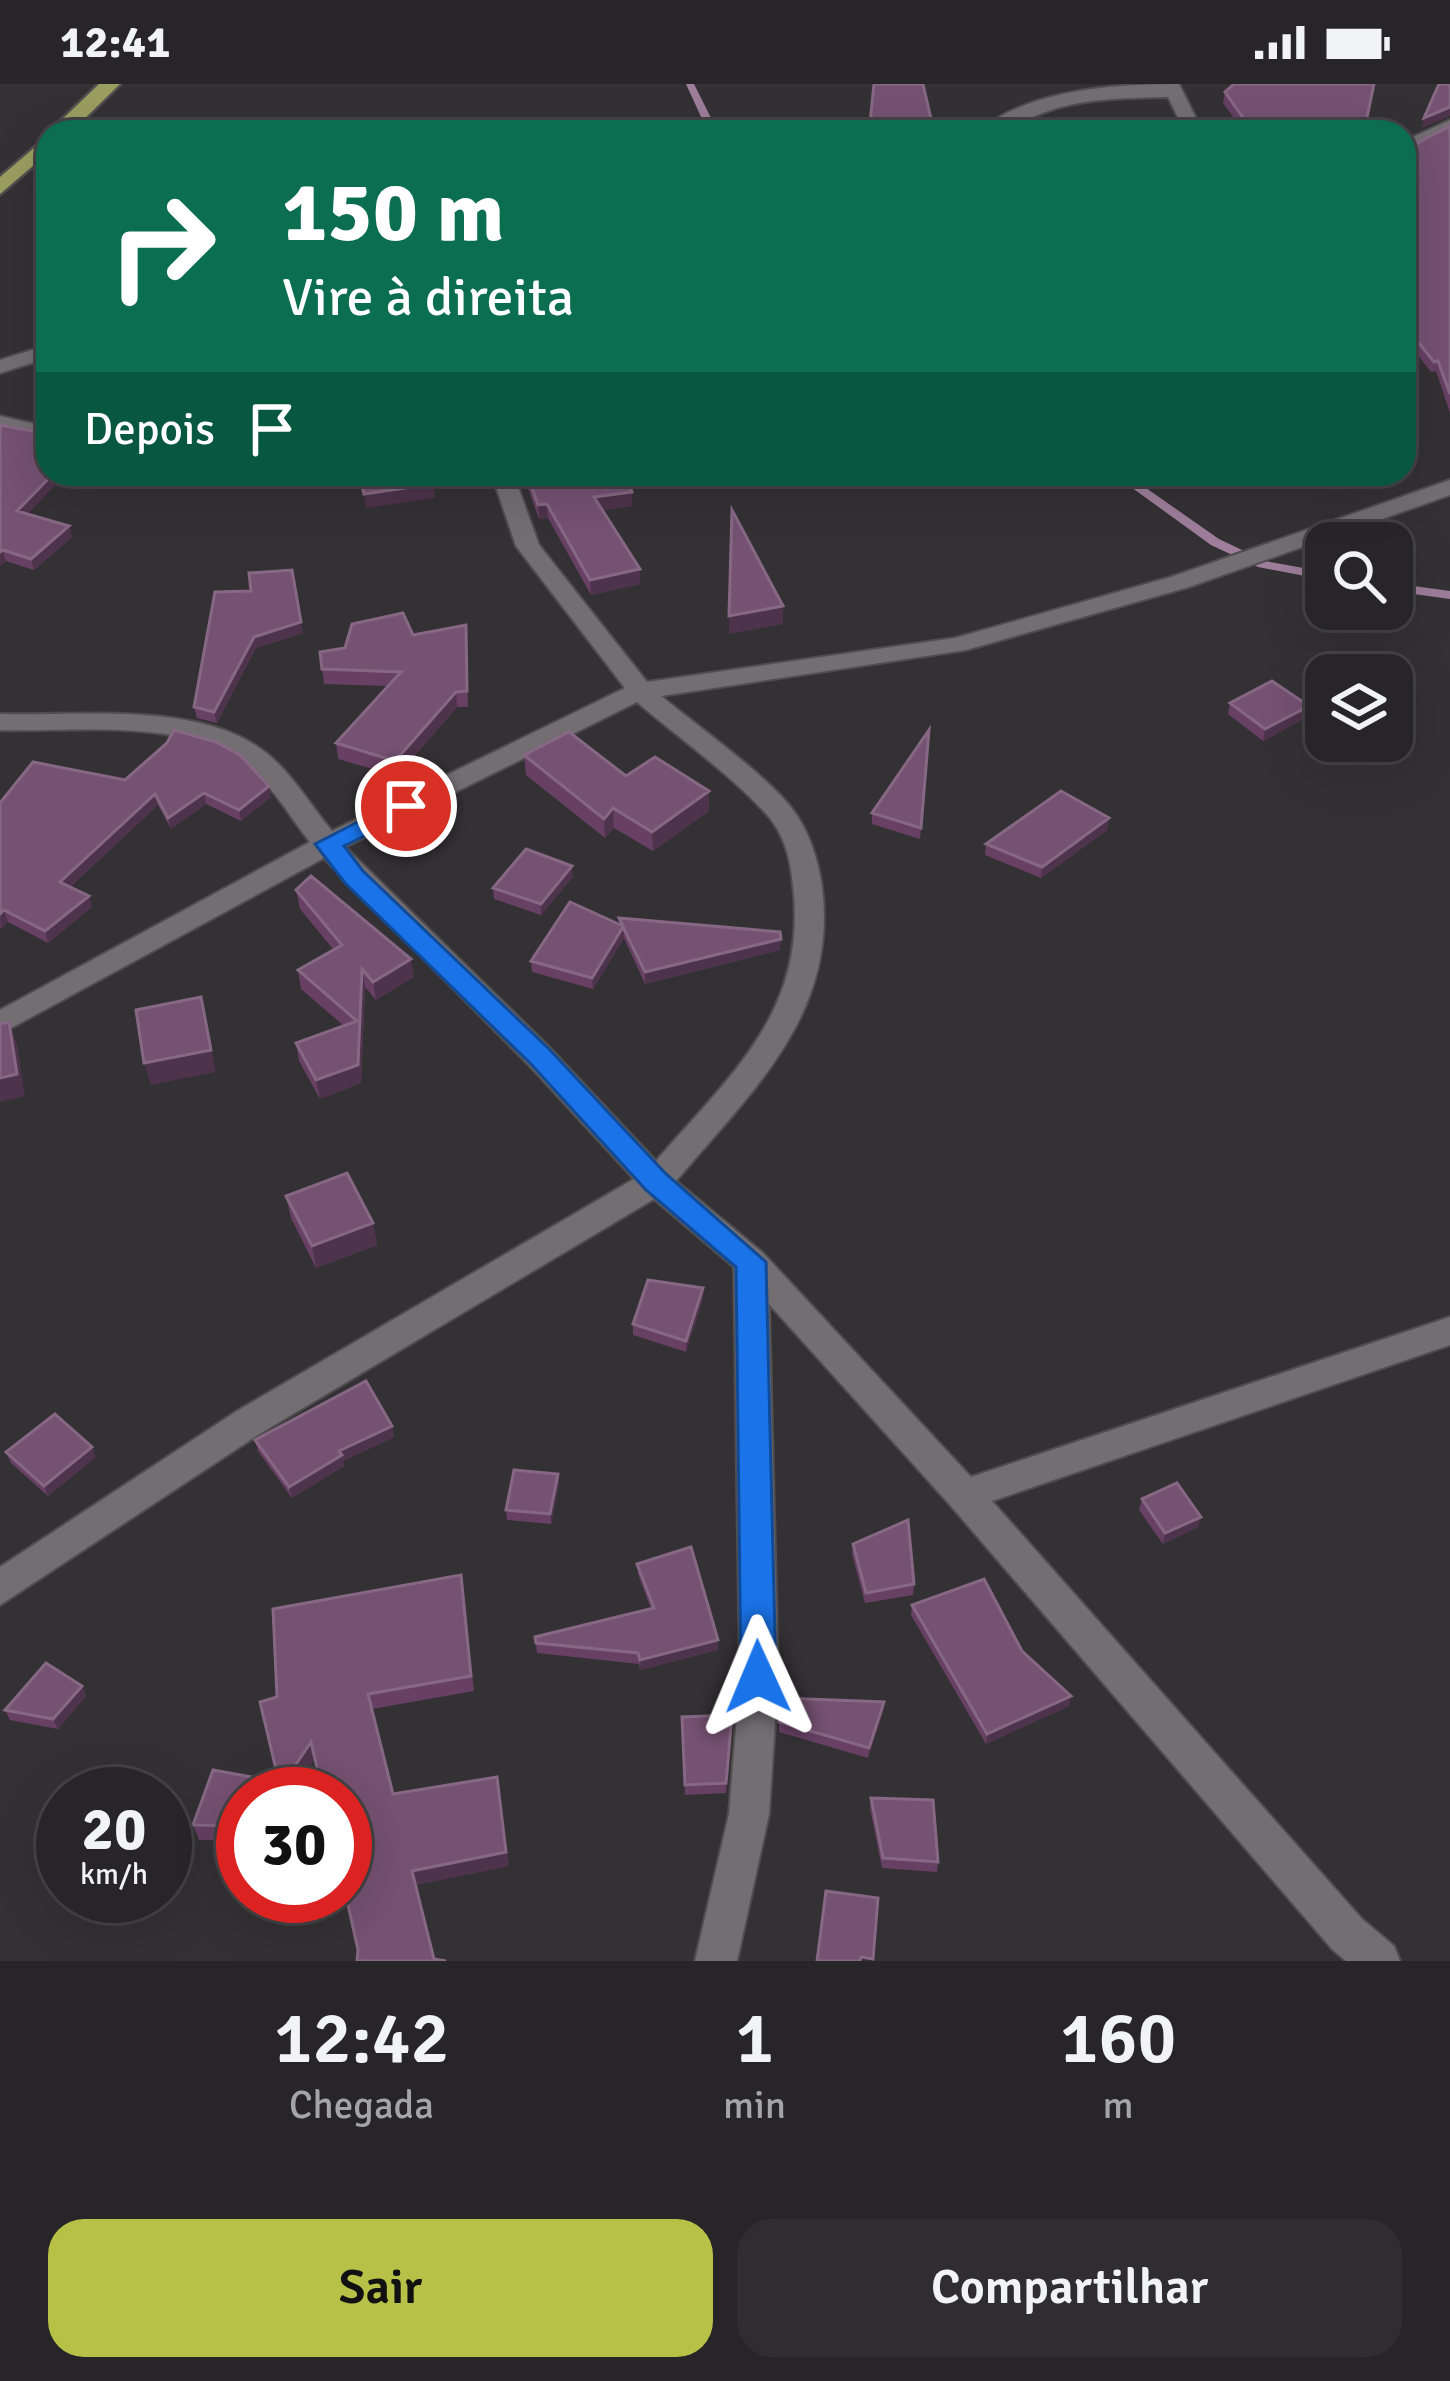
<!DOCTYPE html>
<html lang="pt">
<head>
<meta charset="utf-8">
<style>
	:root { --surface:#272527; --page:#2f2d2f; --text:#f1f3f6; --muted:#a4a5a7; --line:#434244; --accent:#b8c147 }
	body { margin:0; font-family:Signika,sans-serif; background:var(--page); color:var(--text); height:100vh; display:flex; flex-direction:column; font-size:45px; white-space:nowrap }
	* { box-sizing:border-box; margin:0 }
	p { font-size:39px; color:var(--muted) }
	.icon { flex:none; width:66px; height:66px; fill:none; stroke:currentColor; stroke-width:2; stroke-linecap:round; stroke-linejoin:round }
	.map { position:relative; height:1877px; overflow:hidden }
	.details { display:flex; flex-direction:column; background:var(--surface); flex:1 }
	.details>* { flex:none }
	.hud { position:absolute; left:36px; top:36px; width:1380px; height:366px; border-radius:36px; box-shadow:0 12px 48px #0002,0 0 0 3px var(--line); background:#0b6e4f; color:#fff; overflow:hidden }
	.tools { position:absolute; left:1305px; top:438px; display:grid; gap:24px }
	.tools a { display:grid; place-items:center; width:108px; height:108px; border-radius:24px; background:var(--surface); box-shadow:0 12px 48px #0002,0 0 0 3px var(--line); font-size:60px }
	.speed { position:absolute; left:36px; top:1683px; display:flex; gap:24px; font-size:60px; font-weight:700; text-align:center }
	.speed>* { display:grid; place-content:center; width:156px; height:156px; border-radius:50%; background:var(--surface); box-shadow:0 12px 48px #0002,0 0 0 3px var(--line); line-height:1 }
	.speed small { font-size:30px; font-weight:400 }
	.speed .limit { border:18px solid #d22; background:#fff; color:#111 }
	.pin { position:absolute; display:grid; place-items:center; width:102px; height:102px; color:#fff; margin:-51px; border:6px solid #fff; border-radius:50%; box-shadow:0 3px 12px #0007 }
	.me { position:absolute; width:132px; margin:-66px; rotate:359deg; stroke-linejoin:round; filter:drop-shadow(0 0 9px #0008) }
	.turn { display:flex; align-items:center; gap:42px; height:252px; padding:0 48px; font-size:54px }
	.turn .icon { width:156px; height:156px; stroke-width:2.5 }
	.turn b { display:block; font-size:84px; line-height:102px }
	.then { display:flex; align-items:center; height:114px; padding:0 48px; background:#0003; gap:24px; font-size:45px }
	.eta { display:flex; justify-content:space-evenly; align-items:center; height:204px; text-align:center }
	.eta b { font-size:72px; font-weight:600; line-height:84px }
	.action { display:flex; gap:24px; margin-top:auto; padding:24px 48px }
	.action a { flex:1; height:138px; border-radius:36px; background:var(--accent); color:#111; font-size:48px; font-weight:600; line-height:138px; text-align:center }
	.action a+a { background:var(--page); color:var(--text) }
	.status { display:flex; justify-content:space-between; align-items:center; height:84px; padding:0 60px; background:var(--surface); direction:ltr }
	.status svg { height:33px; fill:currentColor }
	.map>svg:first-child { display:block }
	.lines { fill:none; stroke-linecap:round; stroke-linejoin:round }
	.stream { fill:#9e7e9b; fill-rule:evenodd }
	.minor-casing { stroke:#504d4f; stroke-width:4 }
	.trunk-casing { stroke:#504d4f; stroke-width:5 }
	.minor { fill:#736e72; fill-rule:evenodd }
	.trunk { fill:#9a9e60; fill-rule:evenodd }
	.wall { fill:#674064 }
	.shaded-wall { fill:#4d334b }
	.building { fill:#755172; stroke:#866884; stroke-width:3 }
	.route { fill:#1a73e8; stroke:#114b97; stroke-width:3 }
</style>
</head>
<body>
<div class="status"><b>12:41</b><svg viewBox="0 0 49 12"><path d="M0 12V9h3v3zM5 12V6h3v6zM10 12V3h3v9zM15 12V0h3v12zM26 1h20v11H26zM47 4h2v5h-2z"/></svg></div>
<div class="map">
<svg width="1450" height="1877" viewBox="0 0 1450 1877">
	<rect width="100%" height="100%" fill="#343134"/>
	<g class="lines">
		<path class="stream" d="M 686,0 L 694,0 L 718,48 L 708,48 Z
			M 1113,390 L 1126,390 L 1219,455 L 1265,477 L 1326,488 L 1326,496 L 1258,483 L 1211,461 Z
			M 1392,499 L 1450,507 L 1450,515 L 1392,507 Z"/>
		<defs>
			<path id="minor" d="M 1179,0 L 1203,48 L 1185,48 L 1168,13 C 1132,14 1095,14 1061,23 C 1031,31 1008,48 978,48 C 1028,4 1123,0 1179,0 Z
				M 1450,36 L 1450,48 L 1404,70 L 1404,57 Z
				M 48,261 L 48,274 L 0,289 L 0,276 Z
				M 0,332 L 48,343 L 48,357 L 0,346 Z
				M 499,390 L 521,390 L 517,400 L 539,461 L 647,598 L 955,554 L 1171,493 L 1450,396 L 1450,411 L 1189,503 L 966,566 L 661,612 C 696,641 769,693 793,726 C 810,749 818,776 822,803 C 838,930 752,1007 676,1097 L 763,1169 L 971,1393 L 1450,1233 L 1450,1261 L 992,1417 L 1362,1835 L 1394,1862 L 1400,1877 L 1346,1877 L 1332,1865 L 951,1422 L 769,1220 L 778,1593 L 769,1730 L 737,1877 L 695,1877 L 729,1730 L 740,1593 L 734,1183 L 654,1115 L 261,1349 L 0,1521 L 0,1483 L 237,1327 L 634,1095 L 528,980 L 324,774 L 0,950 L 0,926 L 310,758 C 290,733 270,698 245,679 C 186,634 73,648 0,646 L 0,630 C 79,632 201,617 265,668 C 291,688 311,722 332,747 L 625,604 L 516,462 L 495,400 ZM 637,618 C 680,655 732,691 769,733 C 785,752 791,778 793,801 C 808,927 731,990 656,1077 L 550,964 L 345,763 Z"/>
			<path id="trunk" d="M 99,0 L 120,0 L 71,48 L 49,48 Z
				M 48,52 L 48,69 L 0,110 L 0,93 Z"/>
		</defs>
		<use href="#minor" class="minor-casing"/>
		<use href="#trunk" class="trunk-casing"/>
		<use href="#minor" class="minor"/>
		<use href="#trunk" class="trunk"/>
	</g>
	<path class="wall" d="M 1225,8 L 1364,48 L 1244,48 L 1223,19 Z
		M 1450,42 L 1450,329 L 1436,287 L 1431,288 L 1404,253 L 1404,81 Z
		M 0,341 L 28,430 L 69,442 L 72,453 L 34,486 L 6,477 L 0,482 Z
		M 523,390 L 652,390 L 652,399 L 629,401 L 632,422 L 603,426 L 640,485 L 640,500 L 591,511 L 548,434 L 539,435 Z
		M 215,508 L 303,549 L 256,564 L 217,639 L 197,634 L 194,623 Z
		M 466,541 L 468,623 L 457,623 L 397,692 L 338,675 L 336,659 L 388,602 L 324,600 L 322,585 L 413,551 Z
		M 1230,619 L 1309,622 L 1307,633 L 1263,657 L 1228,630 Z
		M 929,646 L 920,755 L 872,740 L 872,729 Z
		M 524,671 L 709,707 L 709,727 L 653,767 L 614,744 L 605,754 L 526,691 Z
		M 125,696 L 271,713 L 241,737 L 206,720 L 171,745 L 158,721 L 70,803 L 89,812 L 92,823 L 48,859 L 8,838 L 0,844 L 0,719 Z
		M 1109,734 L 1107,746 L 1041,794 L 985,771 L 986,760 Z
		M 573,793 L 541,831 L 494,815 L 493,804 Z
		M 296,806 L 414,893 L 376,916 L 365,903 L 361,999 L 320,1015 L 299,977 L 296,959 L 344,942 L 301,905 L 298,886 L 333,865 L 300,825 Z
		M 619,834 L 780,866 L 645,900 L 624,854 L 593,905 L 532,888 L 531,877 L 619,841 Z
		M 286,1112 L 373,1139 L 377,1161 L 316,1184 L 291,1134 Z
		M 703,1215 L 686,1268 L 633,1251 L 633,1240 Z
		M 392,1342 L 394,1353 L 343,1377 L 344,1382 L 292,1414 L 258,1367 L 255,1356 Z
		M 6,1368 L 96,1373 L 48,1412 L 11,1379 Z
		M 558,1390 L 559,1400 L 551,1440 L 507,1436 L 506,1426 Z
		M 1142,1415 L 1198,1443 L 1163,1460 L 1139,1426 Z
		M 853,1460 L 914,1500 L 913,1511 L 865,1519 L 852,1470 Z
		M 637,1480 L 718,1566 L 640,1586 L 639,1580 L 537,1569 L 535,1553 L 651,1525 L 638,1490 Z
		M 461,1491 L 474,1607 L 372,1625 L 393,1710 L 497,1693 L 509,1782 L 415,1801 L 434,1875 L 446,1877 L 357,1877 L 358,1866 L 345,1807 L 345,1710 L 323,1710 L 315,1674 L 291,1710 L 243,1710 L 243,1757 L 199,1756 L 193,1741 L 213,1686 L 279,1698 L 260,1618 L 277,1613 L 273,1525 Z
		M 912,1521 L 1022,1567 L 1071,1612 L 1069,1622 L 986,1660 L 911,1531 Z
		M 82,1602 L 86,1612 L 58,1645 L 10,1636 L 5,1626 Z
		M 884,1618 L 883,1628 L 868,1674 L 779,1648 L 779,1638 Z
		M 732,1631 L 726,1709 L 685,1711 L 682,1633 Z
		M 871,1714 L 938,1778 L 937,1788 L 882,1784 L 870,1724 Z"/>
	<path class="shaded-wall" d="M 1450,23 L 1450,32 L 1422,44 L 1424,34 Z
		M 53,390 L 66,390 L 20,438 L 17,427 Z
		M 624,390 L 652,390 L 652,399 L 624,402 Z
		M 433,400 L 435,414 L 366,424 L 364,410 Z
		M 632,408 L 632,422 L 595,427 L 594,413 Z
		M 547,420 L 548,434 L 539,435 L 538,421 Z
		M 69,442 L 72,453 L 34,486 L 31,475 Z
		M 3,466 L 6,477 L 0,482 L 0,468 Z
		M 640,485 L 640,500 L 591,511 L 590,496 Z
		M 783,522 L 783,540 L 729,550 L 729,532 Z
		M 301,538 L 303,549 L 256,564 L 217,639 L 214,628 L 254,553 Z
		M 456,608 L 457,623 L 397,692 L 395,677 Z
		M 1309,622 L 1307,633 L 1263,657 L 1265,645 Z
		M 269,702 L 271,713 L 241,737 L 239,726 Z
		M 709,707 L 709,727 L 653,767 L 652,748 Z
		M 204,709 L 206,720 L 171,745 L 168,734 Z
		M 155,710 L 158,721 L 63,809 L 60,798 Z
		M 613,724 L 614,744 L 605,754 L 604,735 Z
		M 1109,734 L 1107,746 L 1041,794 L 1042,783 Z
		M 572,782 L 573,793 L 541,831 L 541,820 Z
		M 89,812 L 92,823 L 48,859 L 45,847 Z
		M 4,826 L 8,838 L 1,845 L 0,830 Z
		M 623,843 L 624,854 L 593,905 L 592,894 Z
		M 781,855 L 780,866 L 645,900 L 645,888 Z
		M 411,875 L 414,893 L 376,916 L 373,898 Z
		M 362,885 L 365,903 L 361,999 L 320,1015 L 316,996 L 358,981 Z
		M 201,913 L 216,988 L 151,1001 L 144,979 Z
		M 9,938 L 17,960 L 25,1012 L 0,1018 L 0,994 Z
		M 373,1139 L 377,1161 L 316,1184 L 312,1162 Z
		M 703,1204 L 703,1215 L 686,1268 L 686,1257 Z
		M 392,1342 L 394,1353 L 343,1377 L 344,1382 L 292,1414 L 289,1403 L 339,1367 Z
		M 92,1363 L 96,1373 L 48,1412 L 44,1402 Z
		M 558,1390 L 559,1400 L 551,1440 L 550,1430 Z
		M 1201,1433 L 1198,1443 L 1163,1460 L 1165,1449 Z
		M 718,1556 L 718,1566 L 640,1586 L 640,1576 Z
		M 82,1602 L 86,1612 L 58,1645 L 53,1635 Z
		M 1071,1612 L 1069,1622 L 986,1660 L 987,1650 Z
		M 884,1618 L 883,1628 L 868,1674 L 869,1664 Z
		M 311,1658 L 316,1673 L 291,1710 L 276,1710 Z
		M 497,1693 L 509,1782 L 415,1801 L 412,1787 Z"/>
	<path class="building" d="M 874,0 L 923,0 L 934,48 L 869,48 Z
		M 1234,0 L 1374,0 L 1364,48 L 1253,48 L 1225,8 Z
		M 1439,0 L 1450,0 L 1450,23 L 1424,34 Z
		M 479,40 L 477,48 L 384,48 L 383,45 Z
		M 1450,42 L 1450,310 L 1438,277 L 1434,278 L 1404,240 L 1404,81 L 1412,62 Z
		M 0,341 L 48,350 L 48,390 L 53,390 L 17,427 L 69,442 L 31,475 L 3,466 L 0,468 Z
		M 359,390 L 425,390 L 433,400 L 364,410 Z
		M 527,390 L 625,390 L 632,408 L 594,413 L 640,485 L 590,496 L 547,420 L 538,421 Z
		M 732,426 L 783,522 L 729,532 Z
		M 292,486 L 301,538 L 254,553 L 214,628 L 194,623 L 215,508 L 251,507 L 249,489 Z
		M 403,529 L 413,551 L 466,541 L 467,607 L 456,608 L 395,677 L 336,659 L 401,588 L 322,585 L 320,568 L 345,564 L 352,540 Z
		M 1272,597 L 1309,622 L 1265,645 L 1230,619 Z
		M 174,646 L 216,658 L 240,671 L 269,702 L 239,726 L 204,709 L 168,734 L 155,710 L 60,798 L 89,812 L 45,847 L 4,826 L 0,830 L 0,719 L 33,678 L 125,696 L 167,659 Z
		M 929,646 L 921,744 L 872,729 Z
		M 569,648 L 626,692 L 655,673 L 709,707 L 652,748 L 613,724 L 604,735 L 524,671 Z
		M 1061,707 L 1109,734 L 1042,783 L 986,760 Z
		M 526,765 L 572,782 L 541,820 L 493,804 Z
		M 311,792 L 411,875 L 373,898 L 362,885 L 358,981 L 316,996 L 296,959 L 357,937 L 298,886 L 342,861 L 296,806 Z
		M 570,818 L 623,842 L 619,834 L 780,848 L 781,855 L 645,888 L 623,843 L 592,894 L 531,877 Z
		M 201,913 L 211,966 L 144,979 L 136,926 Z
		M 9,938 L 17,990 L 0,994 L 0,940 Z
		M 347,1089 L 373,1139 L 312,1162 L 286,1112 Z
		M 648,1196 L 703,1204 L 686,1257 L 633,1240 Z
		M 366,1297 L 392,1342 L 339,1367 L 342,1371 L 289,1403 L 255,1356 Z
		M 55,1330 L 92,1363 L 44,1402 L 6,1368 Z
		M 514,1386 L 558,1390 L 550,1430 L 506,1426 Z
		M 1177,1399 L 1201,1433 L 1165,1449 L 1142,1415 Z
		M 908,1436 L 914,1500 L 866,1509 L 853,1460 Z
		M 691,1463 L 718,1556 L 640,1576 L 638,1569 L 536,1559 L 535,1553 L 654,1524 L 637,1480 Z
		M 461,1491 L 471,1592 L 368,1610 L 393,1710 L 497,1693 L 506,1768 L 412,1787 L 434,1875 L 446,1877 L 357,1877 L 358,1866 L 345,1807 L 345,1710 L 323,1710 L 311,1658 L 276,1710 L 243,1710 L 243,1742 L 193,1741 L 213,1686 L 279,1698 L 260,1618 L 277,1613 L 273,1525 Z
		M 984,1495 L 1022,1567 L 1071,1612 L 987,1650 L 912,1521 Z
		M 46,1579 L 82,1602 L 53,1635 L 5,1626 Z
		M 781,1614 L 884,1618 L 869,1664 L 779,1638 Z
		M 732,1631 L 726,1699 L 685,1701 L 682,1633 Z
		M 871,1714 L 933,1716 L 938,1778 L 883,1774 Z
		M 826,1807 L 878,1814 L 873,1875 L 861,1873 L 860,1877 L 817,1877 Z"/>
	<path class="route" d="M 406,713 L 415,716 L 418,722 L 415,727 L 344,762 L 363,787 L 549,965 L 666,1090 L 766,1178 L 776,1593 L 771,1605 L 758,1610 L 746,1605 L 741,1593 L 736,1183 L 646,1106 L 530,979 L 345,799 L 315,760 Z"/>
</svg>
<div class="tools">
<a><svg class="icon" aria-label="search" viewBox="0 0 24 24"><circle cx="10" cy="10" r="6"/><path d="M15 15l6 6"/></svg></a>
<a><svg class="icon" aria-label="layers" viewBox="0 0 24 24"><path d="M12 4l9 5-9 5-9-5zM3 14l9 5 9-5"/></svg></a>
</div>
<div class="speed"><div>20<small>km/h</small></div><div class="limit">30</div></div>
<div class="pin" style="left:406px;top:722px;background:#d93025"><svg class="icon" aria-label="arrive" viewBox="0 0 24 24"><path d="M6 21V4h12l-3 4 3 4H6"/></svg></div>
<svg class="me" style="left:758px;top:1593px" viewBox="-20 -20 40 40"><path d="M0-17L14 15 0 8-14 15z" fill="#1a73e8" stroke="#fff" stroke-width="4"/></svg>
<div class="hud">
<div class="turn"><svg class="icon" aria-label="right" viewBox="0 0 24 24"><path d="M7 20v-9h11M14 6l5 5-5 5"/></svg><div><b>150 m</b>Vire à direita</div></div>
<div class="then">Depois<svg class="icon" aria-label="arrive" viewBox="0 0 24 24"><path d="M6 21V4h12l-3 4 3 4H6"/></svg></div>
</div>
</div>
<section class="details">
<div class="eta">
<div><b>12:42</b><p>Chegada</p></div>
<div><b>1</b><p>min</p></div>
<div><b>160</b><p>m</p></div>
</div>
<div class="action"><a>Sair</a><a>Compartilhar</a></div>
</section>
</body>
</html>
